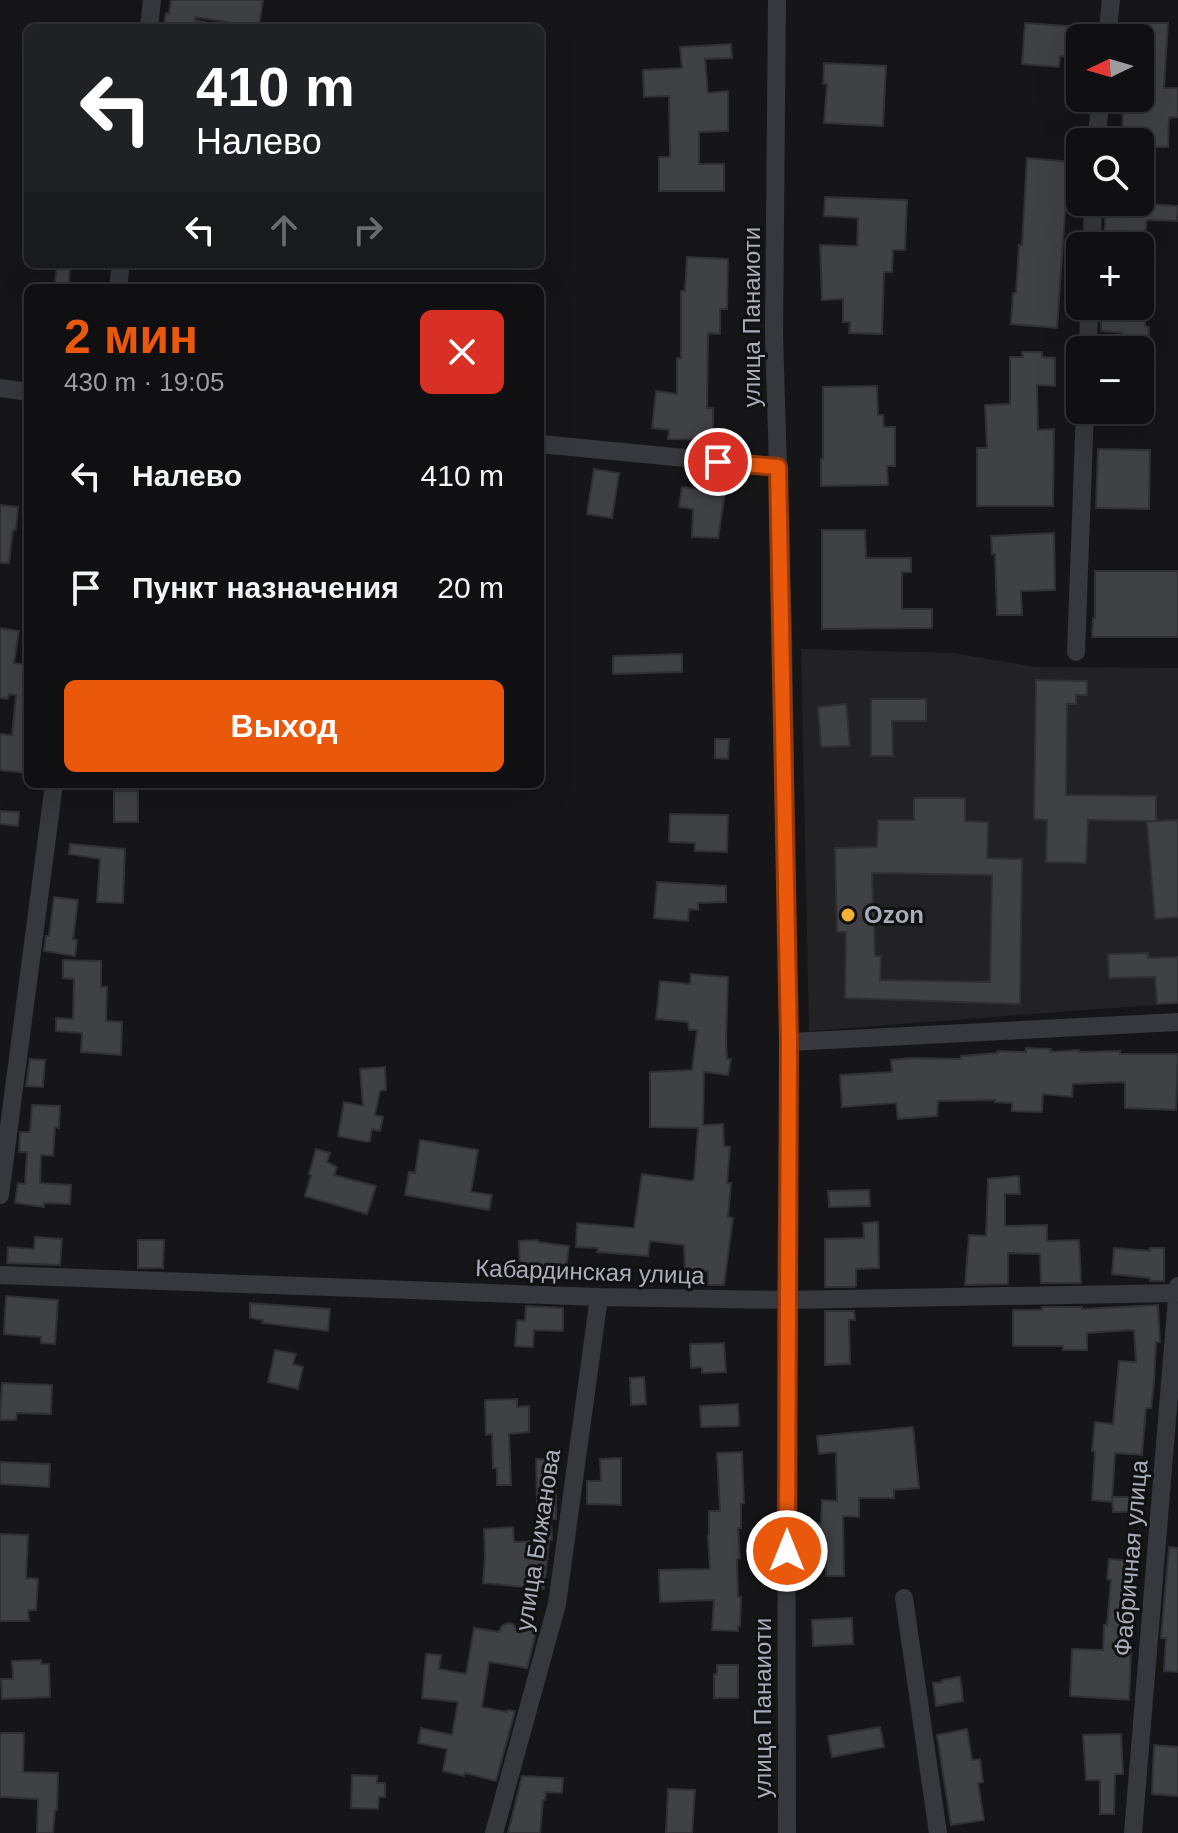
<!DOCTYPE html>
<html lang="ru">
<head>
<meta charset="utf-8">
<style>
	:root { --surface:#101012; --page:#1e1e20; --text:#f1f3f6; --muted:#9c9d9f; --line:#303032; --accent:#ea580c }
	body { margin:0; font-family:Arial,sans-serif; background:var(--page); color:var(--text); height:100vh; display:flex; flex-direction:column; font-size:30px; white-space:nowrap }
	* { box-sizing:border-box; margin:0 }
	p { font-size:26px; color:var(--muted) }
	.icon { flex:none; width:44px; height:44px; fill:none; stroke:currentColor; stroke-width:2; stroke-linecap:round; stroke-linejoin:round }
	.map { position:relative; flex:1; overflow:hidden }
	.sheet { position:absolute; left:24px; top:284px; width:520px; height:504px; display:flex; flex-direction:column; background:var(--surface); border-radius:12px; box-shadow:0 8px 32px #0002,0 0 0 2px var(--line) }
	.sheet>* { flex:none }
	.top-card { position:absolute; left:24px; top:24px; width:520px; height:244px; border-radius:12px; box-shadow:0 8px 32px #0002,0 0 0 2px var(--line); background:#202124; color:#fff; overflow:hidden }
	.needle { width:52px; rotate:265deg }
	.buttons { position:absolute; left:1066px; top:24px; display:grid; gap:16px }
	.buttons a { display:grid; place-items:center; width:88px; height:88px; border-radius:12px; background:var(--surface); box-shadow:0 8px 32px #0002,0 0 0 2px var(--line); font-size:40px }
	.pin { position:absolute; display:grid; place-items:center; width:68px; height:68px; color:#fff; margin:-34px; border:4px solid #fff; border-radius:50%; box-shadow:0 2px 8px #0007 }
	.me { position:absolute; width:88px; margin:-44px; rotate:0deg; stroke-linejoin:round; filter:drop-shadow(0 0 6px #0008) }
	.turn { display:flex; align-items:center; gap:28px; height:168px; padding:0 40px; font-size:36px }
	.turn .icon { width:104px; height:104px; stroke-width:2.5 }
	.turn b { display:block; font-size:56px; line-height:68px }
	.lanes { display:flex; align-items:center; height:76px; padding:0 40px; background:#0003; justify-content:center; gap:40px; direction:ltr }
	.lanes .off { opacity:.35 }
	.round { display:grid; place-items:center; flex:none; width:84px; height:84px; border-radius:12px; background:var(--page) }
	.head { display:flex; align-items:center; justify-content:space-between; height:136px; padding:0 40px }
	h1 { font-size:48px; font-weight:700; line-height:60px; color:var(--accent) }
	.button { display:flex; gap:16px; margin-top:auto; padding:16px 40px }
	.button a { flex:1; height:92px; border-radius:12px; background:var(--accent); color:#fff; font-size:32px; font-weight:700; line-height:92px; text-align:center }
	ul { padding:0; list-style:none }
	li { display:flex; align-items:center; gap:24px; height:112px; padding:0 40px }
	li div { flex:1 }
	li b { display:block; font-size:30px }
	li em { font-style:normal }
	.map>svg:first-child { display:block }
	.built { fill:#222225 }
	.building { fill:#404145; stroke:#303034; stroke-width:2; fill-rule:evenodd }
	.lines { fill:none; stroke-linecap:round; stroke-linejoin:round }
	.minor { stroke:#37383d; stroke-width:18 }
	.route-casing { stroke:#983908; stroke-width:20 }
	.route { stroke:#ea580c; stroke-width:14 }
	.poi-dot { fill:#f2b134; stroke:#111113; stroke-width:3 }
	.labels { text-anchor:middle; stroke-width:6; stroke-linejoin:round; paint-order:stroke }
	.street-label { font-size:24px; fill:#a8adb8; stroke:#111113 }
	.poi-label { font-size:24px; font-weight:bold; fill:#a8adb8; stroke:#111113; text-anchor:start }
</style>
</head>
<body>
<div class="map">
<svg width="1178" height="1833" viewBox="0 0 1178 1833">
	<rect width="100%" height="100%" fill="#161618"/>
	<path class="built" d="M 801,649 L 953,653 L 1036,667 L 1178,668 L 1178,1003 L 809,1031 Z"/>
	<path class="building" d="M 171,0 L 263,0 L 259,27 L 196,17 L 195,20 L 205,22 L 204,28 L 163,28 L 166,13 L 169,14 Z
		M 1025,23 L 1080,27 L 1080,41 L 1073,41 L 1071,57 L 1060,56 L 1059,67 L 1022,64 Z
		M 1125,23 L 1168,23 L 1164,88 L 1178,88 L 1178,117 L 1169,118 L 1168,147 L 1140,147 L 1140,142 L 1122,142 L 1123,98 L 1140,98 L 1140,38 L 1125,38 Z
		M 731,44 L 732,58 L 705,59 L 708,93 L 728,91 L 728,131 L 699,132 L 699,164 L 724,164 L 724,191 L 659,191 L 659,157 L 670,157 L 669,96 L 644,97 L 643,70 L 682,68 L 680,47 Z
		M 824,63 L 886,66 L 883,126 L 824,123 L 827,84 L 823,84 Z
		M 1027,158 L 1072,162 L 1069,200 L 1066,199 L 1057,328 L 1011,324 L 1013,293 L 1016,293 L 1019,245 L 1022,245 Z
		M 825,197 L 907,200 L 905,250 L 893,250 L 892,272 L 884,272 L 882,334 L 849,333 L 850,322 L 843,322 L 843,299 L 822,300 L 820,245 L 857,246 L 858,218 L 824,216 Z
		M 1106,202 L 1148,202 L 1148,204 L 1178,206 L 1177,221 L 1147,220 L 1143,246 L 1104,246 Z
		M 687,257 L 728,259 L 727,309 L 720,309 L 720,334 L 708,333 L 707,408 L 713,408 L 713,440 L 668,439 L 669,430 L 652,428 L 656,391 L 677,394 L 677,358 L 681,358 L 681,291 L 685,291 Z
		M 57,264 L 70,264 L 69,284 L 55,283 Z
		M 1101,306 L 1145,306 L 1145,326 L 1149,327 L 1148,350 L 1126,350 L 1126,344 L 1121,344 L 1122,333 L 1101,331 Z
		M 1022,352 L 1042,352 L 1042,357 L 1055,358 L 1055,386 L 1037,385 L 1038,430 L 1054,429 L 1053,506 L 977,506 L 977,448 L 987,448 L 985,405 L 1010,404 L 1010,357 L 1023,357 Z
		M 877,386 L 878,415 L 883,415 L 884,427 L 895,427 L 895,466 L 887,466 L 888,485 L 821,486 L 821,459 L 823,459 L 823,387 Z
		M 1153,387 L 1154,406 L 1140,406 L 1140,388 Z
		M 1098,449 L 1150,450 L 1149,509 L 1096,508 Z
		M 594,469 L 619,473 L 612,518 L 587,514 Z
		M 682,487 L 725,493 L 718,538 L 692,537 L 693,509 L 679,507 Z
		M 0,505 L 18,507 L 16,530 L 13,530 L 9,563 L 0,563 Z
		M 822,530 L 865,530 L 866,558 L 911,558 L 911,572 L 902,572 L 902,609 L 932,609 L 932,628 L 822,629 Z
		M 1054,533 L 1055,590 L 1021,591 L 1022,615 L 997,615 L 995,554 L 992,554 L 991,536 Z
		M 1095,571 L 1178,571 L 1178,637 L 1092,637 L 1093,618 L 1095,618 Z
		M 0,628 L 19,631 L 14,663 L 28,665 L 28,730 L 24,773 L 0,770 L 0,734 L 12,735 L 16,695 L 9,694 L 8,699 L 0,698 Z
		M 682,654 L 682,672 L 613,674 L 613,656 Z
		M 1036,680 L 1087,681 L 1087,695 L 1076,695 L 1076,704 L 1067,704 L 1066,795 L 1156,796 L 1156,821 L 1178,820 L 1178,917 L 1155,919 L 1147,822 L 1156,821 L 1088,820 L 1086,863 L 1046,862 L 1047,820 L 1034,819 Z
		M 871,699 L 926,699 L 926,721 L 892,721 L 893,756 L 871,756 Z
		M 846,704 L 850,746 L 821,747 L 818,707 Z
		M 715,739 L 729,739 L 728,759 L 715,758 Z
		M 114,791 L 138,791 L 138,822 L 114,822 Z
		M 914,798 L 965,798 L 965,821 L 988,822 L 987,858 L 1022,859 L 1020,1004 L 845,998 L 846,932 L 837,932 L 835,848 L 877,847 L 878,820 L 914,820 ZM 872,873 L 992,875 L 990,982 L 880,980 L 881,956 L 875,956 Z
		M 0,811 L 19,812 L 18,826 L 0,824 Z
		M 670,814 L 728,815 L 727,852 L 695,851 L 695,843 L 669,842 Z
		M 70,844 L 125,849 L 123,903 L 97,902 L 100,859 L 69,854 Z
		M 657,882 L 726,886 L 726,902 L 698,903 L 698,910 L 689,909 L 688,921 L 654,918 Z
		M 54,897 L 78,900 L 73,939 L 77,940 L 75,956 L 44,951 L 46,936 L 49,936 Z
		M 1148,953 L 1148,958 L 1178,957 L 1178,1003 L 1157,1004 L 1155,977 L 1109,978 L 1108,954 Z
		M 63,960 L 101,961 L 101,987 L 107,987 L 106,1021 L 122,1022 L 121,1055 L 81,1052 L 82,1033 L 56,1031 L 56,1018 L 73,1019 L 74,979 L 63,978 Z
		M 691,974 L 728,977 L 726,1040 L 727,1059 L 731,1059 L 728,1075 L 704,1072 L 703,1125 L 723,1124 L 724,1146 L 730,1147 L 727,1183 L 731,1183 L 728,1217 L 733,1218 L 724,1285 L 708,1285 L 708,1271 L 685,1272 L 684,1245 L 650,1241 L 648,1256 L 597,1252 L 598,1248 L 576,1247 L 577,1223 L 634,1228 L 642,1174 L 691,1181 L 694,1180 L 698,1128 L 650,1127 L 650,1072 L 692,1070 L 697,1030 L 689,1030 L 688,1022 L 656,1019 L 660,981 L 690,984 Z
		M 1026,1048 L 1051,1049 L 1050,1052 L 1079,1050 L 1079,1052 L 1120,1051 L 1120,1054 L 1178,1054 L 1176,1110 L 1125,1108 L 1125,1082 L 1073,1084 L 1072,1097 L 1043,1094 L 1042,1112 L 1012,1111 L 1012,1103 L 995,1102 L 995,1100 L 938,1101 L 937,1116 L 898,1119 L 896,1103 L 842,1107 L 840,1075 L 892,1072 L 891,1060 L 910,1058 L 961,1059 L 961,1056 L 997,1053 L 997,1051 L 1026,1052 Z
		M 30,1059 L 45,1060 L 43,1087 L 26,1086 Z
		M 385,1067 L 386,1090 L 380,1091 L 375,1115 L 383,1117 L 380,1131 L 372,1129 L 370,1141 L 367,1142 L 338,1136 L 344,1102 L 363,1106 L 360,1069 Z
		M 32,1105 L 60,1106 L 59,1128 L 55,1127 L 53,1156 L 41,1155 L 40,1183 L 71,1185 L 70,1204 L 44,1203 L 44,1207 L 15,1203 L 18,1183 L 25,1184 L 27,1152 L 19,1152 L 20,1132 L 30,1132 Z
		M 420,1140 L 478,1150 L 471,1192 L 492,1195 L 489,1210 L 405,1195 L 409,1172 L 415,1173 Z
		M 316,1149 L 330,1153 L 327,1162 L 337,1167 L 334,1175 L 376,1186 L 367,1214 L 305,1196 L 311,1175 L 309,1174 Z
		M 1019,1176 L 1020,1194 L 1005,1194 L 1005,1226 L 1047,1225 L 1047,1241 L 1079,1240 L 1081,1283 L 1041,1283 L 1040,1254 L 1008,1253 L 1008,1284 L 965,1285 L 969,1235 L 986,1236 L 988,1179 Z
		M 869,1190 L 870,1206 L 829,1207 L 828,1191 Z
		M 878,1222 L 879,1268 L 856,1269 L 856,1286 L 854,1287 L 825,1287 L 825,1239 L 864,1238 L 863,1223 Z
		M 35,1237 L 62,1239 L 60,1265 L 7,1263 L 8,1247 L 34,1249 Z
		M 138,1240 L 164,1240 L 163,1268 L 138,1268 Z
		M 538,1240 L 538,1242 L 569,1246 L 566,1267 L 539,1265 L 540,1276 L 520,1277 L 519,1241 Z
		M 1114,1248 L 1150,1251 L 1150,1248 L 1164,1248 L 1164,1281 L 1150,1281 L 1150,1278 L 1112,1274 Z
		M 6,1296 L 58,1300 L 55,1344 L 41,1343 L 41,1337 L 4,1334 Z
		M 250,1303 L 330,1309 L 328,1331 L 262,1323 L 263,1320 L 250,1318 Z
		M 1158,1305 L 1160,1342 L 1156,1342 L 1154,1383 L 1151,1408 L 1146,1408 L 1142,1455 L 1115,1453 L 1112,1502 L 1092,1500 L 1095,1451 L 1092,1451 L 1095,1422 L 1113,1424 L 1119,1361 L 1136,1362 L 1134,1330 L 1087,1333 L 1087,1350 L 1063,1350 L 1063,1346 L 1013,1346 L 1013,1310 L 1042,1310 L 1042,1307 L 1082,1307 L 1082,1309 Z
		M 526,1306 L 563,1308 L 563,1331 L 534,1330 L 533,1347 L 515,1346 L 517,1320 L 525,1321 Z
		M 825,1311 L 854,1311 L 855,1320 L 849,1320 L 850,1364 L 825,1365 Z
		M 724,1343 L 726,1372 L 702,1373 L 702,1367 L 691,1368 L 690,1344 Z
		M 275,1350 L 296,1354 L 293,1364 L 303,1367 L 298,1389 L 268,1382 Z
		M 644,1377 L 646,1404 L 631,1405 L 630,1378 Z
		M 2,1383 L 52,1385 L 51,1414 L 17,1413 L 16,1420 L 0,1420 Z
		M 517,1399 L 517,1407 L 529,1406 L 529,1432 L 509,1434 L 511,1485 L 497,1485 L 497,1468 L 493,1468 L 492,1434 L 486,1435 L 485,1400 Z
		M 738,1404 L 739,1426 L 701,1427 L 700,1406 Z
		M 913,1427 L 919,1488 L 894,1490 L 894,1498 L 859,1498 L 859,1517 L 843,1516 L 844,1576 L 826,1576 L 826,1564 L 816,1564 L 816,1523 L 821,1523 L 822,1500 L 837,1501 L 836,1452 L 819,1454 L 817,1436 Z
		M 742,1452 L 744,1503 L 741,1504 L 741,1528 L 738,1528 L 740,1558 L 737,1559 L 738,1597 L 741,1597 L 740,1626 L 738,1626 L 738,1631 L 712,1630 L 714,1600 L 660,1602 L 659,1570 L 710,1569 L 708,1536 L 709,1536 L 709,1511 L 720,1511 L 717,1453 Z
		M 621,1458 L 621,1505 L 587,1504 L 587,1481 L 601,1481 L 600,1459 Z
		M 536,1459 L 556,1459 L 556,1519 L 551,1519 L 552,1540 L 538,1541 Z
		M 0,1462 L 50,1464 L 49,1487 L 0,1484 Z
		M 1112,1497 L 1139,1497 L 1140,1512 L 1113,1512 Z
		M 513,1527 L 514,1542 L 549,1541 L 544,1589 L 483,1583 L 485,1558 L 484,1529 Z
		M 0,1534 L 28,1535 L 26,1578 L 38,1579 L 36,1610 L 28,1610 L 29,1621 L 0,1621 Z
		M 1169,1547 L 1178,1548 L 1178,1672 L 1164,1671 L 1166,1638 L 1161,1638 Z
		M 1109,1559 L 1136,1561 L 1129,1651 L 1131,1651 L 1129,1700 L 1070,1696 L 1072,1649 L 1103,1650 L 1104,1625 L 1107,1625 L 1111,1580 L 1107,1579 Z
		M 852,1618 L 853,1644 L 813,1646 L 812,1620 Z
		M 507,1623 L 513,1624 L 518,1632 L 526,1627 L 537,1629 L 527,1668 L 489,1662 L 482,1707 L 507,1712 L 508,1710 L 515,1711 L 496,1781 L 465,1773 L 464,1776 L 443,1771 L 447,1749 L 418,1743 L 421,1728 L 452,1735 L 458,1702 L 422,1698 L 426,1654 L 441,1655 L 439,1669 L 466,1674 L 474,1628 L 499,1632 L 502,1626 Z
		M 41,1660 L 41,1664 L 49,1664 L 50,1697 L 2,1699 L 1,1679 L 13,1679 L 12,1661 Z
		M 717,1665 L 738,1665 L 738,1698 L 714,1698 L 714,1674 L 717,1674 Z
		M 960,1677 L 963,1701 L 936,1706 L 933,1683 L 942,1682 L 942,1680 Z
		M 880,1727 L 884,1747 L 832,1757 L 828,1736 Z
		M 967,1729 L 972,1760 L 980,1759 L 983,1782 L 978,1783 L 984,1820 L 951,1825 L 937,1735 Z
		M 0,1733 L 24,1733 L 23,1772 L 58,1773 L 57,1810 L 55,1810 L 53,1833 L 37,1833 L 38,1799 L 0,1797 Z
		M 1121,1734 L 1123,1774 L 1115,1774 L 1114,1814 L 1100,1814 L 1100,1780 L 1086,1780 L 1083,1735 Z
		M 1154,1745 L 1178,1747 L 1178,1796 L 1152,1794 Z
		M 352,1775 L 377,1776 L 377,1783 L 385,1783 L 385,1797 L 379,1797 L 378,1809 L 351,1808 Z
		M 522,1776 L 563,1778 L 562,1793 L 546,1792 L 545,1800 L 543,1800 L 540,1833 L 508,1833 Z
		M 668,1789 L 695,1790 L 692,1833 L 666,1833 Z"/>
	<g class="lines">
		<path class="minor" d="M 777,0 L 774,334 L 783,636 L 789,1042 L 786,1300 L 787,1833
			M 149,28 L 152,0
			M 1107,38 L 1111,0
			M 1096,142 L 1101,98
			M 1092,246 L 1093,202
			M 118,288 L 121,264
			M 1088,350 L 1089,306
			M 0,388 L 28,392
			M 540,444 L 778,467
			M 1076,652 L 1085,410
			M 789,1042 L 1178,1022
			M 0,1195 L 54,784
			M 0,1275 L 599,1297 L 786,1300 L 1178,1293
			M 904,1598 L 938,1833
			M 494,1833 L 557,1604 L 599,1297
			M 1133,1833 L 1178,1286"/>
	</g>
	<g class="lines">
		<defs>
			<path id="route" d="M 718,462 L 778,467 L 789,1042 L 787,1551"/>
		</defs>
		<use href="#route" class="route-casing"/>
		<use href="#route" class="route"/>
	</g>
	<circle class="poi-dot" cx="848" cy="915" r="8"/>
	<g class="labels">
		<g class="street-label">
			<text transform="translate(752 317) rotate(-90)" y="8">улица Панаиоти</text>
			<text transform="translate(590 1272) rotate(2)" y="8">Кабардинская улица</text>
			<text transform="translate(538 1540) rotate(-81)" y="8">улица Бижанова</text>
			<text transform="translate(1131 1558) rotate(-85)" y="8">Фабричная улица</text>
			<text transform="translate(763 1708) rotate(-90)" y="8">улица Панаиоти</text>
		</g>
		<g class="poi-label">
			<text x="864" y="923">Ozon</text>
		</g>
	</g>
</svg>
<div class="buttons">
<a><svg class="needle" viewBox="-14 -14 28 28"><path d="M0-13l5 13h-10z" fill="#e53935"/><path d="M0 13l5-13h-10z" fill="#9c9d9f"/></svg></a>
<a><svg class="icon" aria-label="search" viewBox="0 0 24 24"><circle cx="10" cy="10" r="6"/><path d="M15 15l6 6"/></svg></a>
<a>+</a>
<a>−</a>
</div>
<div class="pin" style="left:718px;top:462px;background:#d93025"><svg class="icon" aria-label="arrive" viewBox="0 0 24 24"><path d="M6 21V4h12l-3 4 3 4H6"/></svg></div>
<svg class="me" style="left:787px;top:1551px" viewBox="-20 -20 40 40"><circle r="17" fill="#ea580c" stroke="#fff" stroke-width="3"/><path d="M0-11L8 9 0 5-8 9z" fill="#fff"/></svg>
<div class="top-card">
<div class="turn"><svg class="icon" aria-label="left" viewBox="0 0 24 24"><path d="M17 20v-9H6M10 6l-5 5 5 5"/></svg><div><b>410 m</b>Налево</div></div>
<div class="lanes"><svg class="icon" aria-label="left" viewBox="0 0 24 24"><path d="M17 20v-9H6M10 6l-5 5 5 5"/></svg><svg class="icon off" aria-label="ahead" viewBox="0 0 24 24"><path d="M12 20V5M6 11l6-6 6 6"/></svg><svg class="icon off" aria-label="right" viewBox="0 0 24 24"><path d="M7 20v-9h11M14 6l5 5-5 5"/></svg></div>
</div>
<section class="sheet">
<div class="head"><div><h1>2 мин</h1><p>430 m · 19:05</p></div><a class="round" style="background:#d93025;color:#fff"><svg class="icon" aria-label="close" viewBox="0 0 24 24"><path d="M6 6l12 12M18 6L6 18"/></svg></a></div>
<ul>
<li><svg class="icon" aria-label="left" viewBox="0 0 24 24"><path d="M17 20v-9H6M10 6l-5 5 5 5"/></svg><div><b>Налево</b></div><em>410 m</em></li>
<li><svg class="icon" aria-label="arrive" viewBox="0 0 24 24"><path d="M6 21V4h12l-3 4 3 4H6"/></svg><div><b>Пункт назначения</b></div><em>20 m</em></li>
</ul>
<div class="button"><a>Выход</a></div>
</section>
</div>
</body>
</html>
